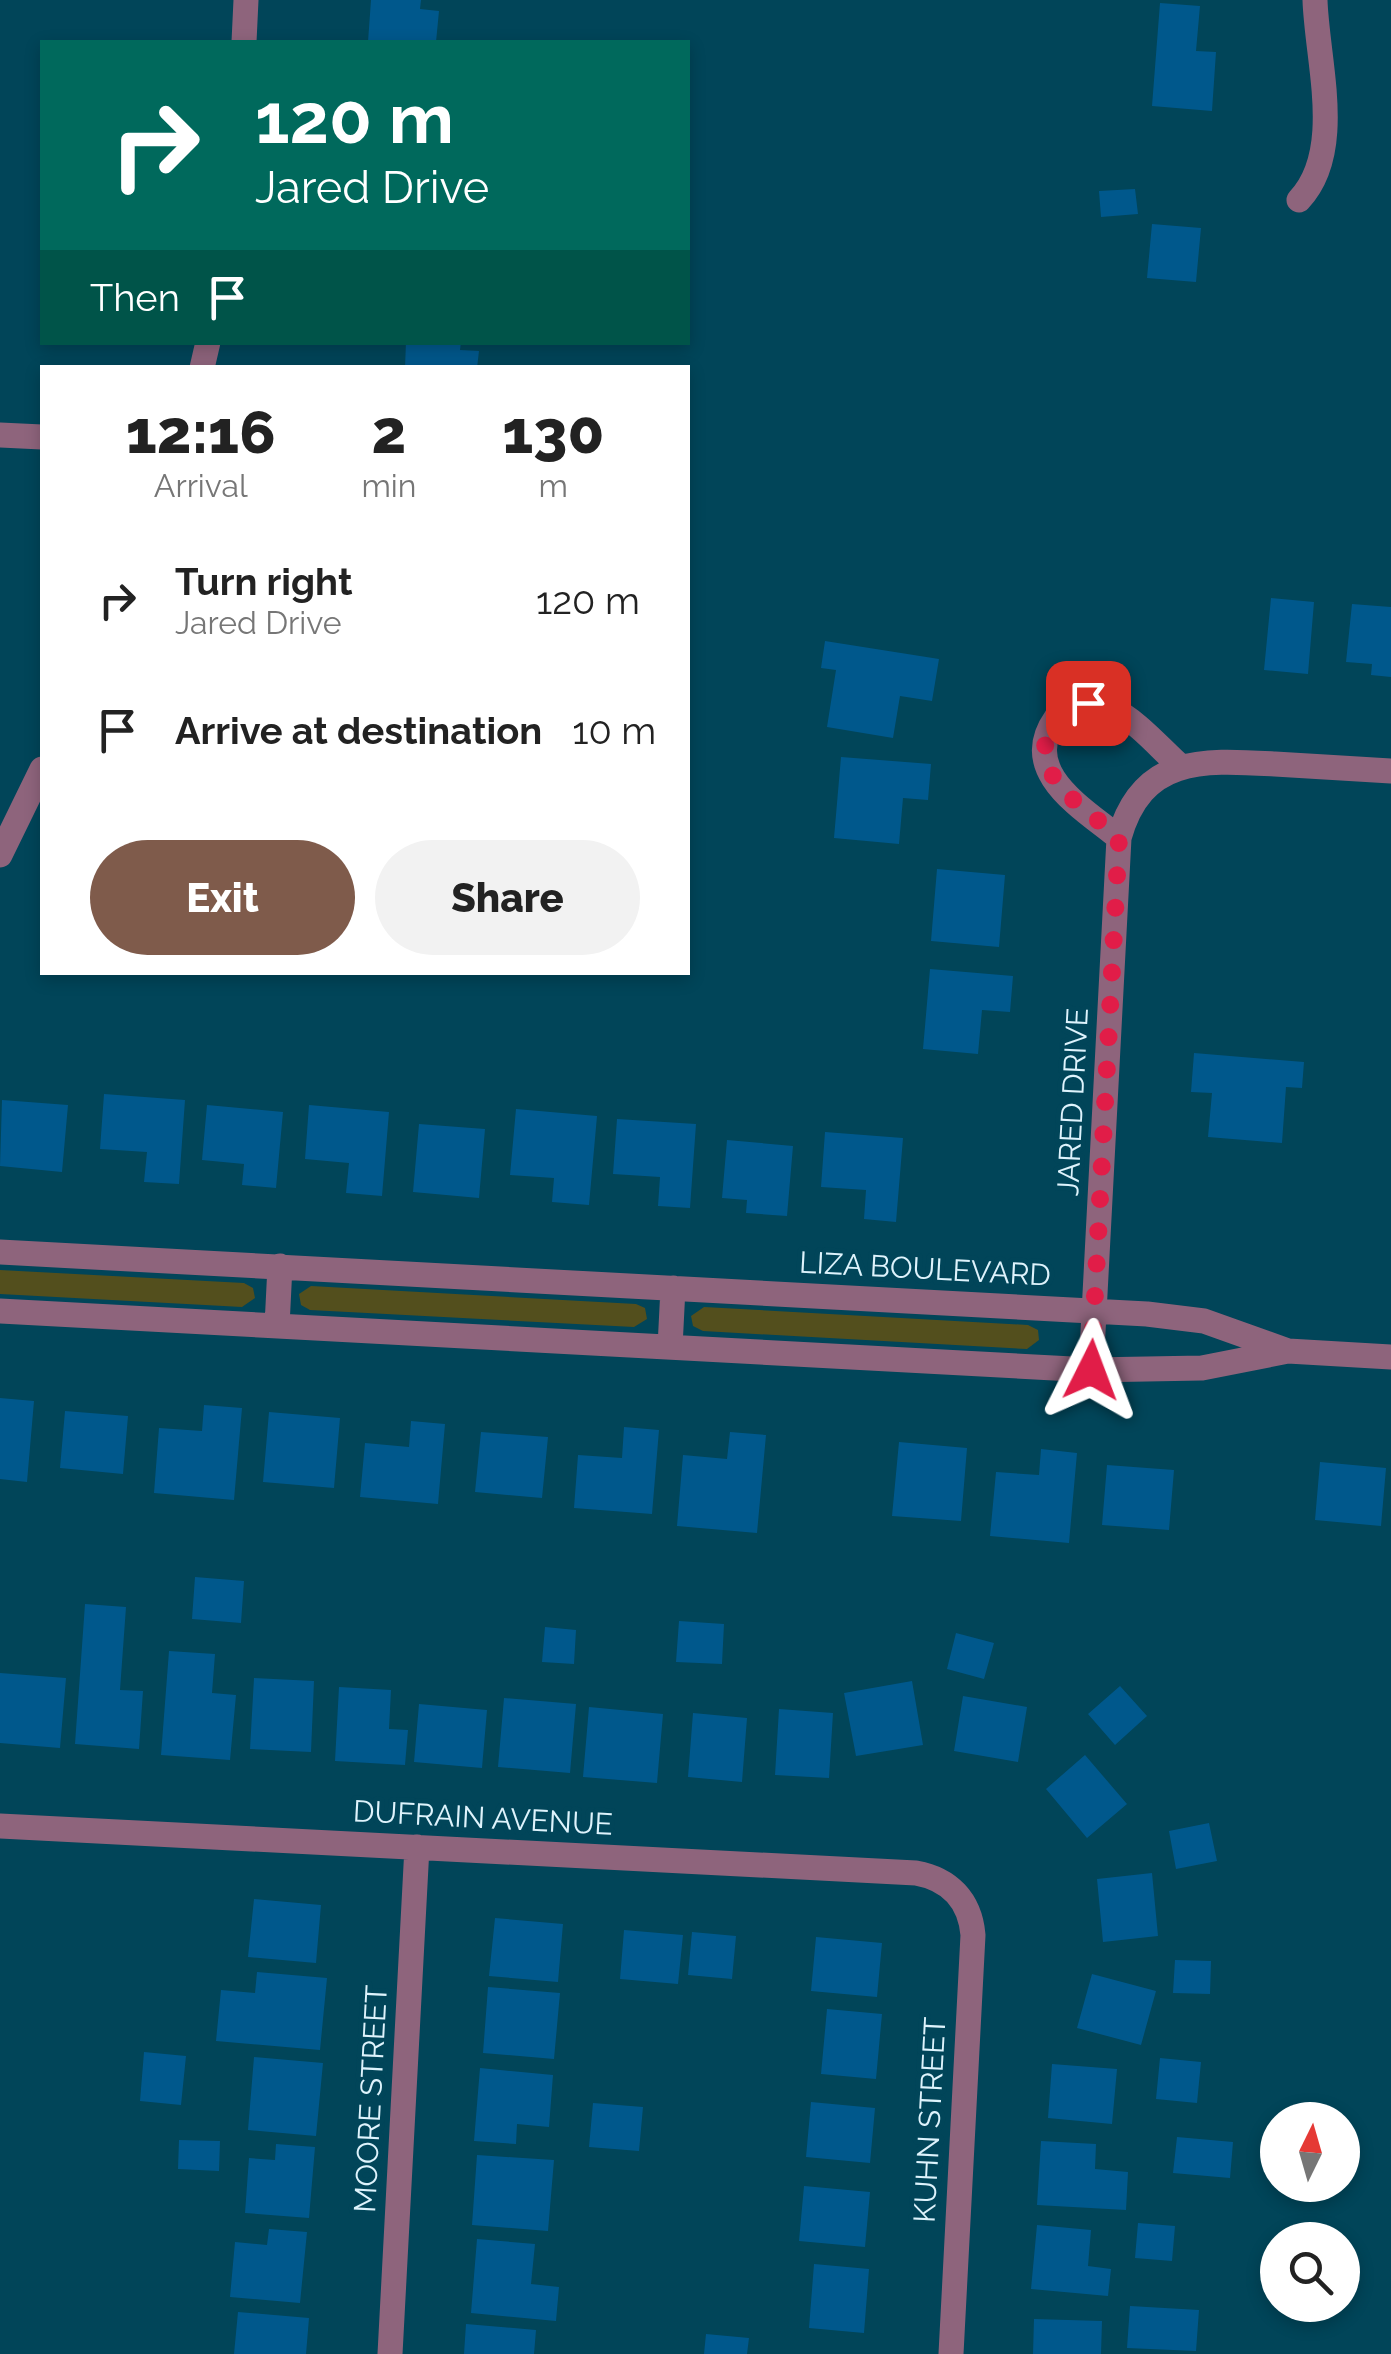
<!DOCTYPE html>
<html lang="en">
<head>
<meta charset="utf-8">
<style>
	:root { --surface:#fff; --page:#f2f2f2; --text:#222; --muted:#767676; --accent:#7f5b4b }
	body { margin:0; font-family:Raleway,sans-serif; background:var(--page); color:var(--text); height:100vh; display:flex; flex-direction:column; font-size:38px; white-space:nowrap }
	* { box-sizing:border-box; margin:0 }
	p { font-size:32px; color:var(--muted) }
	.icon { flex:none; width:55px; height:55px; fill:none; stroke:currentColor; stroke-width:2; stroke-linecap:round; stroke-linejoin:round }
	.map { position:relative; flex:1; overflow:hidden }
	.panel { position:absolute; left:40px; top:365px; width:650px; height:610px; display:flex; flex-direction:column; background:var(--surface); border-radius:0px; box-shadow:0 5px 15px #0003 }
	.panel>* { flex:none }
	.banner { position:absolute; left:40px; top:40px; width:650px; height:305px; border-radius:0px; box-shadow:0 5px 15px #0003; background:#00695c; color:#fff; overflow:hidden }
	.needle { width:65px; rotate:5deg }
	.buttons { position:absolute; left:1260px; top:2102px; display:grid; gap:20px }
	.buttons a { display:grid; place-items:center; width:100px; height:100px; border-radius:50%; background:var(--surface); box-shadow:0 5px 15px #0003; font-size:50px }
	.pin { position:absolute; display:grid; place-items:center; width:85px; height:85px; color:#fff; margin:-42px; border-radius:20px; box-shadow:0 5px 15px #0006 }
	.me { position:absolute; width:110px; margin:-55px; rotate:3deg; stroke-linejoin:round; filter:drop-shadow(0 0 8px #0008) }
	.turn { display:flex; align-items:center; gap:35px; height:210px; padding:0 50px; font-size:45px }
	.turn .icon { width:130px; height:130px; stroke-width:2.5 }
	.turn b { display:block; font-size:70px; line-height:85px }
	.then { display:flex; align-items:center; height:95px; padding:0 50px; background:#0003; gap:20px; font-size:38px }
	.eta { display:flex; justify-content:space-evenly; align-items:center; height:170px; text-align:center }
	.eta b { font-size:60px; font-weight:800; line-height:70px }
	.cta { display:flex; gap:20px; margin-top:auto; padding:20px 50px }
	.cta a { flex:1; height:115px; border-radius:60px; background:var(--accent); color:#fff; font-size:40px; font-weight:800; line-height:115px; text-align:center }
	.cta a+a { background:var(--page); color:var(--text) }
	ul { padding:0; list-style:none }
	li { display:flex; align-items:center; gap:30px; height:130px; padding:0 50px }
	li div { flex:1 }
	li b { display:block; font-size:38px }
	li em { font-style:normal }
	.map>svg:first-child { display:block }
	.green { fill:#534f1d }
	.building { fill:#00588c }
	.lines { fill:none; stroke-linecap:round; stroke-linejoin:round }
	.minor { stroke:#8e647c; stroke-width:25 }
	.route { stroke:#e11d48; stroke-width:18; stroke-dasharray:0 32.4 }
	.labels { text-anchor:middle; stroke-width:10; stroke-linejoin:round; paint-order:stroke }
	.street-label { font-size:30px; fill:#def3fc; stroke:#014559 }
</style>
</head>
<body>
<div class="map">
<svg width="1391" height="2354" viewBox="0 0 1391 2354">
	<rect width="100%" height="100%" fill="#014559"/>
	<path class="green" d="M 0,1270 L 244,1283 L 253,1288 L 255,1298 L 242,1307 L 0,1294 Z
		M 311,1286 L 636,1304 L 645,1308 L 647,1319 L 634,1327 L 310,1310 L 301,1305 L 299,1294 Z
		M 704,1307 L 1028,1325 L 1038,1330 L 1039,1340 L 1027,1349 L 703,1331 L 693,1326 L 691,1316 Z"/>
	<path class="building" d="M 371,0 L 421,0 L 420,9 L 439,11 L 436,42 L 368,42 Z
		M 1160,3 L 1200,6 L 1196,51 L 1216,52 L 1212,111 L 1152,106 Z
		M 1135,189 L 1138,214 L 1101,217 L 1099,191 Z
		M 1152,224 L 1201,228 L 1196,282 L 1147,278 Z
		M 406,342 L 461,342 L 460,350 L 479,351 L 477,368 L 405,368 Z
		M 1271,598 L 1314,602 L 1308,674 L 1264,670 Z
		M 1352,604 L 1391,607 L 1391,677 L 1371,675 L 1372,664 L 1346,662 Z
		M 825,641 L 939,659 L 932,701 L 900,696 L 893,738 L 827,727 L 836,670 L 821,668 Z
		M 841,757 L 931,764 L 928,800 L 903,798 L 899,844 L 834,838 Z
		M 937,869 L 1005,875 L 999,947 L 931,941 Z
		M 930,969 L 1013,976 L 1010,1012 L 982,1010 L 978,1054 L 923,1049 Z
		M 1194,1053 L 1304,1062 L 1302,1088 L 1286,1087 L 1282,1143 L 1208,1137 L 1212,1093 L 1191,1092 Z
		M 104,1094 L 185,1100 L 179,1184 L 144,1182 L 147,1152 L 100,1149 Z
		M 2,1100 L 68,1105 L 62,1172 L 0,1166 Z
		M 207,1105 L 283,1112 L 276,1188 L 242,1185 L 244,1164 L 202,1160 Z
		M 309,1105 L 389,1112 L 382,1196 L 346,1193 L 349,1163 L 305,1159 Z
		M 516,1109 L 597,1116 L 589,1205 L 552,1202 L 554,1178 L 510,1175 Z
		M 617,1119 L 696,1124 L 690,1208 L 658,1206 L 660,1177 L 613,1174 Z
		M 419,1124 L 485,1129 L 479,1198 L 413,1192 Z
		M 825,1132 L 903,1138 L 896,1222 L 864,1219 L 866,1190 L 821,1187 Z
		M 727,1140 L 793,1146 L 787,1216 L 746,1213 L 747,1200 L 722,1198 Z
		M 0,1398 L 34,1401 L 27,1482 L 0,1479 Z
		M 204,1405 L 242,1408 L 234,1500 L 154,1493 L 159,1428 L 202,1431 Z
		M 65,1411 L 128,1416 L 123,1474 L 60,1468 Z
		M 269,1412 L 340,1418 L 334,1488 L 263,1482 Z
		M 411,1421 L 445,1424 L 438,1504 L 360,1497 L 365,1443 L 409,1447 Z
		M 624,1427 L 659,1430 L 652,1514 L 574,1508 L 578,1455 L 622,1458 Z
		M 481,1432 L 548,1437 L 542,1498 L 475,1492 Z
		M 730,1432 L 766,1435 L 757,1533 L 677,1526 L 683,1455 L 727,1459 Z
		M 899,1442 L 967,1448 L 961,1521 L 892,1516 Z
		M 1041,1449 L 1077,1453 L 1069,1543 L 990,1536 L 996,1472 L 1039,1475 Z
		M 1320,1462 L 1386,1468 L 1381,1526 L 1315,1520 Z
		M 1107,1465 L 1174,1470 L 1169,1530 L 1102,1525 Z
		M 195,1577 L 244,1581 L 241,1623 L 192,1619 Z
		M 85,1604 L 126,1607 L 120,1690 L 143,1691 L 139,1749 L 75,1744 Z
		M 679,1621 L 724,1624 L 722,1664 L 676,1662 Z
		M 545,1627 L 576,1630 L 574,1664 L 542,1662 Z
		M 956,1633 L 994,1643 L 984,1679 L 947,1669 Z
		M 169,1651 L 215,1654 L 212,1693 L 236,1695 L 230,1760 L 161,1755 Z
		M 0,1673 L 66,1678 L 60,1748 L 0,1743 Z
		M 254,1678 L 314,1681 L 311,1752 L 250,1749 Z
		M 912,1681 L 923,1745 L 856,1756 L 844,1693 Z
		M 1120,1686 L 1147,1716 L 1115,1745 L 1088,1714 Z
		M 339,1687 L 391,1690 L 389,1729 L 408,1730 L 405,1765 L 335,1761 Z
		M 963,1696 L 1027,1707 L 1018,1762 L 954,1751 Z
		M 504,1698 L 576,1704 L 570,1773 L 498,1767 Z
		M 419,1704 L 487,1710 L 482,1768 L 414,1762 Z
		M 589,1707 L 663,1714 L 657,1783 L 583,1777 Z
		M 779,1709 L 833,1713 L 829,1778 L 775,1775 Z
		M 693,1713 L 747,1718 L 742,1782 L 688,1777 Z
		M 1085,1755 L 1127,1804 L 1087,1838 L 1046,1789 Z
		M 1209,1823 L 1217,1861 L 1176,1869 L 1169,1831 Z
		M 1152,1873 L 1158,1936 L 1103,1942 L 1097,1879 Z
		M 254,1899 L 321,1905 L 316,1963 L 248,1957 Z
		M 495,1918 L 563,1924 L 558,1982 L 489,1976 Z
		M 624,1930 L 683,1935 L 678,1984 L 620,1979 Z
		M 692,1932 L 736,1936 L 732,1979 L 688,1975 Z
		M 816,1937 L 882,1943 L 877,1997 L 811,1991 Z
		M 1175,1960 L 1211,1961 L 1210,1994 L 1173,1993 Z
		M 257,1972 L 327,1978 L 320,2050 L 216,2041 L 221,1990 L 255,1993 Z
		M 1092,1974 L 1156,1991 L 1141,2045 L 1077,2028 Z
		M 488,1987 L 560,1993 L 554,2059 L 483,2053 Z
		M 827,2009 L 882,2014 L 876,2079 L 821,2074 Z
		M 144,2052 L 186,2056 L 181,2105 L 140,2101 Z
		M 254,2057 L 323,2063 L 316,2136 L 248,2130 Z
		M 1160,2058 L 1201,2062 L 1197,2103 L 1156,2099 Z
		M 1052,2064 L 1117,2069 L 1112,2124 L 1048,2118 Z
		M 480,2068 L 553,2075 L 549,2127 L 517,2124 L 516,2144 L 474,2141 Z
		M 811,2102 L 875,2108 L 870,2163 L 806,2157 Z
		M 593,2103 L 643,2107 L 639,2151 L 589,2147 Z
		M 1177,2137 L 1233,2142 L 1230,2178 L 1173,2173 Z
		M 179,2140 L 220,2141 L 219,2171 L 178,2169 Z
		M 1041,2141 L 1096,2144 L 1095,2169 L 1128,2172 L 1126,2210 L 1037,2205 Z
		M 276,2144 L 315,2147 L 309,2218 L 245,2213 L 249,2158 L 275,2160 Z
		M 477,2155 L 554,2160 L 548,2231 L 472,2225 Z
		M 804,2186 L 870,2192 L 865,2247 L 799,2241 Z
		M 1138,2223 L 1175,2226 L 1172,2261 L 1135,2258 Z
		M 1037,2225 L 1091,2230 L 1088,2266 L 1111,2269 L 1108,2296 L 1031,2289 Z
		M 269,2229 L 307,2232 L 300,2303 L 230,2297 L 235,2242 L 267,2245 Z
		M 477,2239 L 535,2244 L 531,2284 L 559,2287 L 556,2321 L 471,2313 Z
		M 814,2264 L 869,2269 L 864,2333 L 809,2328 Z
		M 1130,2306 L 1199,2310 L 1196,2351 L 1127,2348 Z
		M 238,2312 L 309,2318 L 306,2354 L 234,2354 Z
		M 1034,2319 L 1102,2321 L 1101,2354 L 1033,2354 Z
		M 466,2324 L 536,2330 L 534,2354 L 464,2354 Z
		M 706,2334 L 749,2338 L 747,2354 L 704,2354 Z"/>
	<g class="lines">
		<path class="minor" d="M 244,42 L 246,0
			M 1299,200 C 1345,151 1317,62 1315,0
			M 202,368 L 208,342
			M 0,435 L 42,437
			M 1119,838 C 1083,808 1018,772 1056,718 C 1105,678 1145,735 1180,766
			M 0,855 L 42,769
			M 0,1252 L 1147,1314 L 1204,1321 L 1288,1351
			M 0,1311 L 1091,1370 L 1202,1368 L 1288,1351 L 1391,1357
			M 277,1326 L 280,1266
			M 670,1347 L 673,1288
			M 1091,1370 L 1119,838 C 1142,755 1204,760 1275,764 C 1314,766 1352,769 1391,771
			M 0,1826 L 916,1873 C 949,1879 970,1900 973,1935 L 951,2354
			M 390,2354 L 417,1847"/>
	</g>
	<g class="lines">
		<path class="route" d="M 1088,703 L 1056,718 L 1043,751 L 1057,786 L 1119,838 L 1091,1370"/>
	</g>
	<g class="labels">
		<g class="street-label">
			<text transform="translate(1073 1102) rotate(-87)" y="10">JARED DRIVE</text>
			<text transform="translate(925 1269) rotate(3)" y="10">LIZA BOULEVARD</text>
			<text transform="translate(483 1818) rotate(3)" y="10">DUFRAIN AVENUE</text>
			<text transform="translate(371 2099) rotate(-87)" y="10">MOORE STREET</text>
			<text transform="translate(930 2120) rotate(-87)" y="10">KUHN STREET</text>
		</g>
	</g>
</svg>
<div class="buttons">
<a><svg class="needle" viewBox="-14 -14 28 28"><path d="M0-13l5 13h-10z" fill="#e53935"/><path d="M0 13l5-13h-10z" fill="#767676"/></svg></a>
<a><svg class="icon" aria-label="search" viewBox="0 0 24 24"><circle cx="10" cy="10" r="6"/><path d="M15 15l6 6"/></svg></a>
</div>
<div class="pin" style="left:1088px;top:703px;background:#d93025"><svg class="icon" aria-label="arrive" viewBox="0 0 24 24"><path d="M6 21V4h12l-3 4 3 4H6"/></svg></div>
<svg class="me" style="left:1091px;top:1370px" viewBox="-20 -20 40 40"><path d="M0-17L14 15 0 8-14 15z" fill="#e11d48" stroke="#fff" stroke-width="4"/></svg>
<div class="banner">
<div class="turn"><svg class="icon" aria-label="right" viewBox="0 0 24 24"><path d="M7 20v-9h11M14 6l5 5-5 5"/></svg><div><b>120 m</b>Jared Drive</div></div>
<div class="then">Then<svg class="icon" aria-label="arrive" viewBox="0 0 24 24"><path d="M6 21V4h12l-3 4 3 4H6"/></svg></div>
</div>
<section class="panel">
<div class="eta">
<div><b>12:16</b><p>Arrival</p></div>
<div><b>2</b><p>min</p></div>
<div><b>130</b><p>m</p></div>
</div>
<ul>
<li><svg class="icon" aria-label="right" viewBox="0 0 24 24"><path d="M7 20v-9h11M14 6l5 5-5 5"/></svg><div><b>Turn right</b><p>Jared Drive</p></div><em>120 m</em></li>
<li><svg class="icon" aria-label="arrive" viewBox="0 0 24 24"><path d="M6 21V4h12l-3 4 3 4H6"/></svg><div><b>Arrive at destination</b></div><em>10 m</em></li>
</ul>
<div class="cta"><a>Exit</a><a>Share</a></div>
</section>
</div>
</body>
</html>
